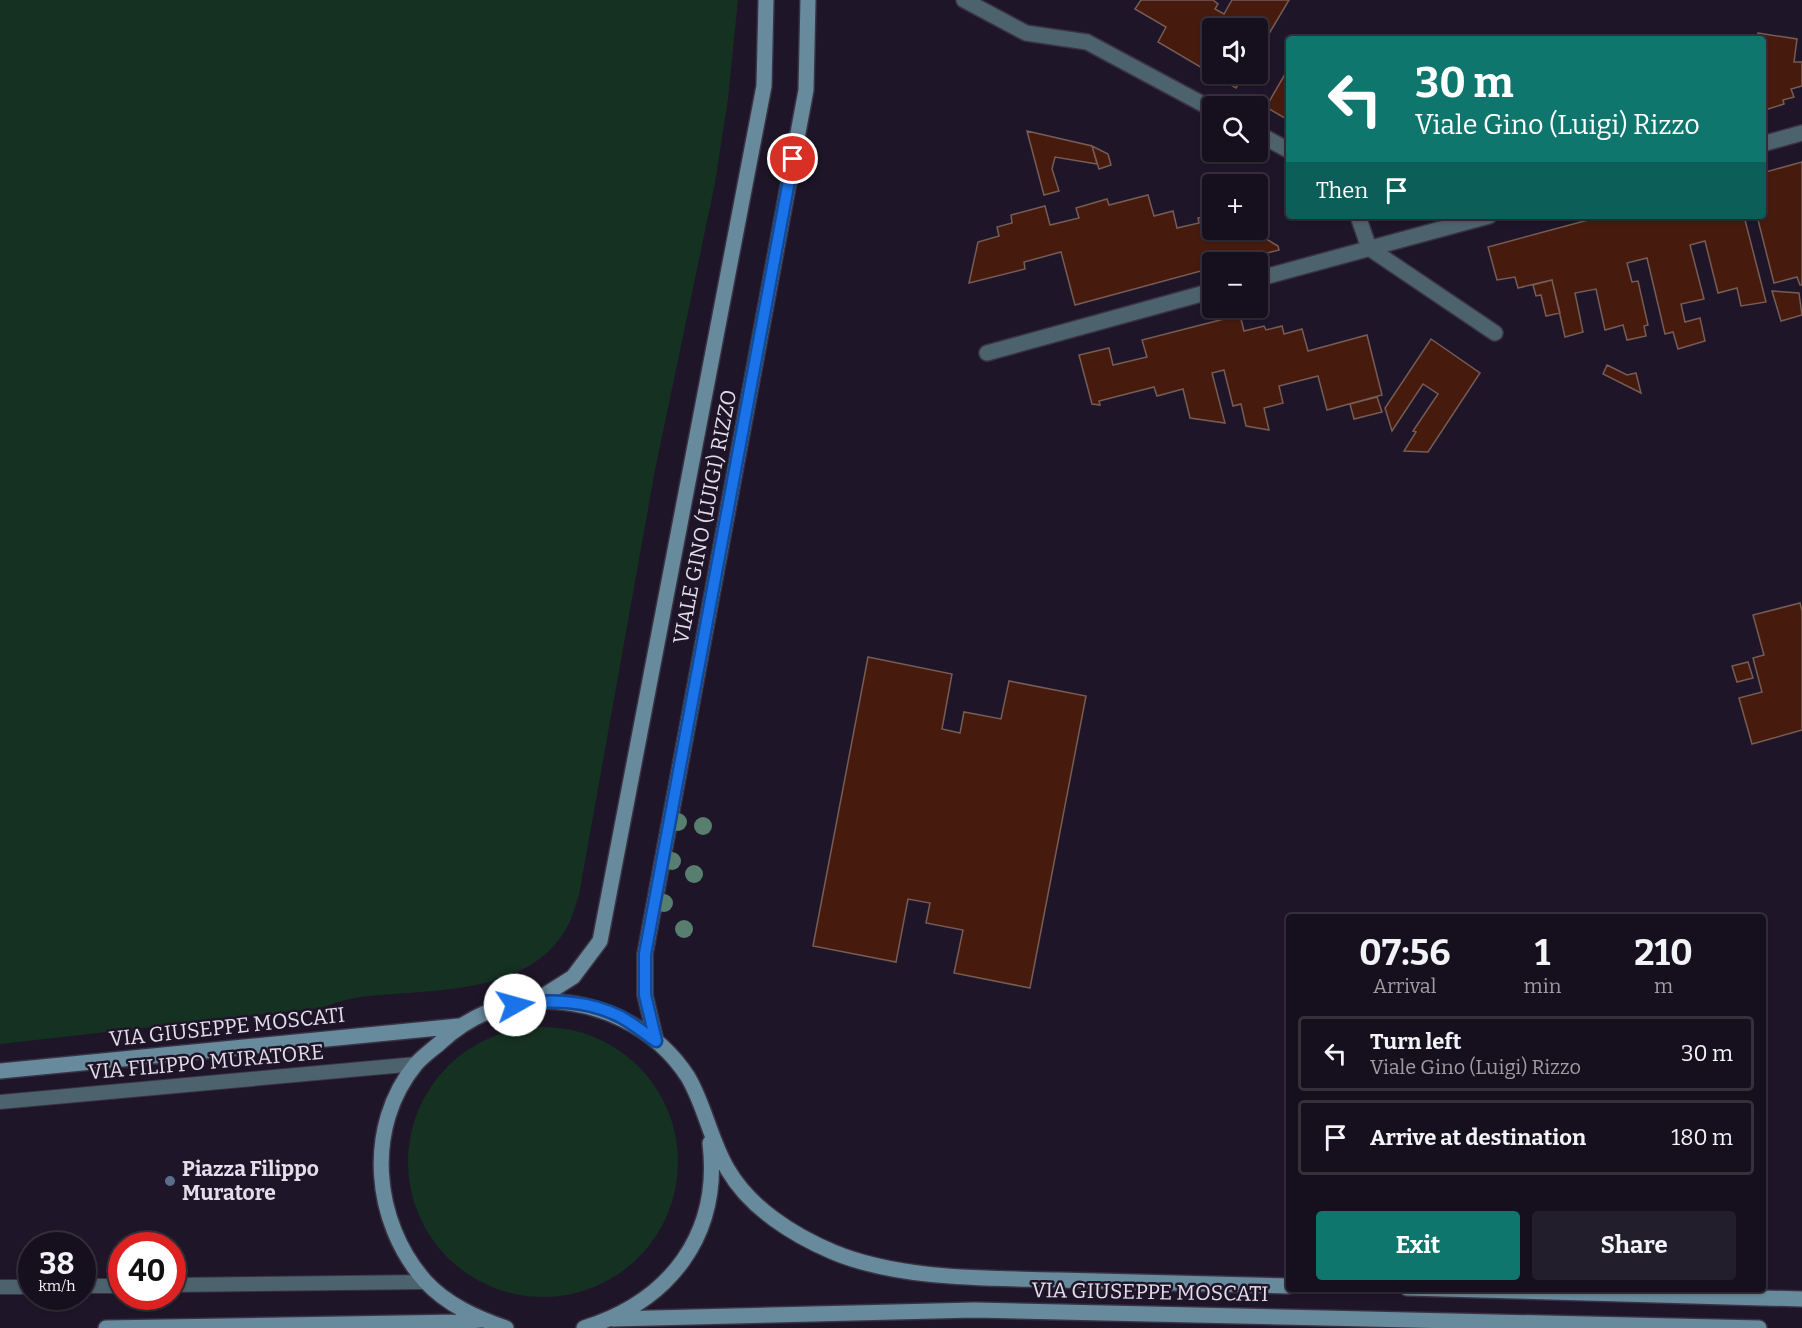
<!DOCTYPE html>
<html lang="en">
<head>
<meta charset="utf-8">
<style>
	:root { --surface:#16101e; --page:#231e2b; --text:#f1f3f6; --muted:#9e9da4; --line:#35303c; --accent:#0f766e }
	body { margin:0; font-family:Bitter,serif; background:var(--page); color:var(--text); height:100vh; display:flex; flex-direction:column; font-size:22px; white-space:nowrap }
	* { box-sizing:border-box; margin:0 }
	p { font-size:20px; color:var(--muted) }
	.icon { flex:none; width:33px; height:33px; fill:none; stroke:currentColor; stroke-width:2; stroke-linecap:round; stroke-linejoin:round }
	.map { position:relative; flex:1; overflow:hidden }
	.panel { position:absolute; left:1286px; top:914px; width:480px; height:378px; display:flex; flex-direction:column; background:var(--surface); border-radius:6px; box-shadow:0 2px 4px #0004,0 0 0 2px var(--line) }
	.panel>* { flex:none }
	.guide { position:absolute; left:1286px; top:36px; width:480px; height:183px; border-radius:6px; box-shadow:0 2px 4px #0004,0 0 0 2px var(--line); background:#0f766e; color:#fff; overflow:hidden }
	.controls { position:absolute; left:1202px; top:18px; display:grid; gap:12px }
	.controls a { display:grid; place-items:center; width:66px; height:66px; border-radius:6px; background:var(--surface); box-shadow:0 2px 4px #0004,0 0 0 2px var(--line); font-size:30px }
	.speed { position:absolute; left:18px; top:1232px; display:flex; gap:12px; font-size:30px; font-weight:700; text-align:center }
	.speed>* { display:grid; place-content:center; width:78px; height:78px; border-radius:50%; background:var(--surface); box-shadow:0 2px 4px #0004,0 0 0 2px var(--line); line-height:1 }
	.speed small { font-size:15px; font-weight:400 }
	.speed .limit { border:9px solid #d22; background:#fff; color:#111 }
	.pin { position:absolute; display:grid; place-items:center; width:51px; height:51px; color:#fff; margin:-26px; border:3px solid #fff; border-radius:50%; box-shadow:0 2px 6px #0007 }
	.me { position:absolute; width:66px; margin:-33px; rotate:83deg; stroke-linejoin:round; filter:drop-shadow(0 0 4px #0008) }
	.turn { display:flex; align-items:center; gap:21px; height:126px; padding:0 30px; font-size:27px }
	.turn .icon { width:78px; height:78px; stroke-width:2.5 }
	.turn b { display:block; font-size:42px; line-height:51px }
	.then { display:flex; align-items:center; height:57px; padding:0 30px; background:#0003; gap:12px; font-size:22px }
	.eta { display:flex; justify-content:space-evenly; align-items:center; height:102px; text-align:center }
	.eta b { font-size:36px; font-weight:700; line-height:42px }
	.button { display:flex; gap:12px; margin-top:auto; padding:12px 30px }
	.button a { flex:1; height:69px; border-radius:6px; background:var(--accent); color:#fff; font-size:24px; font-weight:700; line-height:69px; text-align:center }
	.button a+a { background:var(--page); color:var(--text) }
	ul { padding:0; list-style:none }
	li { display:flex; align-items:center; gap:18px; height:75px; margin:0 12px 9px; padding:0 18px; border:3px solid var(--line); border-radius:6px }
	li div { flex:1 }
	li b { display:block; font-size:22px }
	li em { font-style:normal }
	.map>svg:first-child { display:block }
	.green { fill:#153122 }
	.building { fill:#461b0e; stroke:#765c55; stroke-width:1.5 }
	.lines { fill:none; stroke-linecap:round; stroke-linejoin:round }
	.lane-casing { stroke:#3a3243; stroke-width:16 }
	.street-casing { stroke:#3a3243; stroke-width:18 }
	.secondary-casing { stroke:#3a3243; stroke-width:18 }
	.lane { stroke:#4c626d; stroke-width:14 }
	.street { stroke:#4c626d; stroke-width:15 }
	.secondary { stroke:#678a9c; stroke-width:15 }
	.tree { fill:#577e6f }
	.route-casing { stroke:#114b97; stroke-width:15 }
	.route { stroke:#1a73e8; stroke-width:10 }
	.service-dot { fill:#5c6f8a; stroke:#1e1628; stroke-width:2 }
	.labels { text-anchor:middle; stroke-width:5; stroke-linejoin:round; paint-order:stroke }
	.street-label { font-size:21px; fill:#e3deea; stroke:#1e1628 }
	.poi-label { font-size:21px; font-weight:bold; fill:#e3deea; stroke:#1e1628; text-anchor:start }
</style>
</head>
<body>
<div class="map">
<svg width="1802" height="1328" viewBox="0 0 1802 1328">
	<rect width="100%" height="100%" fill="#1e1628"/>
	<path class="green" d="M 0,0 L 738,0 L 728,99 L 715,183 L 655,470 L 579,895 C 575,906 572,919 566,929 C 527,997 426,989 360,997 C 346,999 333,1004 320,1008 L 0,1044 Z
		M408 1162a135 135 0 1 1 270 0a135 135 0 1 1-270 0Z"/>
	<path class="building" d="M 1141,0 L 1213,0 L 1218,4 L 1215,9 L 1224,14 L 1232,0 L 1289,0 L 1257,54 L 1257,28 L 1212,28 L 1212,74 L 1245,74 L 1236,88 L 1158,42 L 1166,27 L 1135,9 Z
		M 1758,33 L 1797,39 L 1794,62 L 1802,62 L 1802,86 L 1791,89 L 1794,97 L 1783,100 L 1784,104 L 1765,110 L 1762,100 L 1762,39 L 1757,39 Z
		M 1288,69 L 1288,120 L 1266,107 Z
		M 1027,131 L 1092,146 L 1097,164 L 1055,157 L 1052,169 L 1059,191 L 1044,195 Z
		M 1092,146 L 1108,154 L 1111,165 L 1099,169 Z
		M 1802,162 L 1802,285 L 1800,285 L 1797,277 L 1774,283 L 1757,216 L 1762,216 L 1762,173 Z
		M 1148,195 L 1154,216 L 1173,211 L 1177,228 L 1199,223 L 1198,218 L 1212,215 L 1212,230 L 1251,230 L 1278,246 L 1279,250 L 1232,262 L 1212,262 L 1212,268 L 1075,305 L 1061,252 L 1024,262 L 1025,269 L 969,283 L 978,242 L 999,236 L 997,227 L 1012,223 L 1011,215 L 1045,206 L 1050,225 L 1079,218 L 1076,208 L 1107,199 L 1109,205 Z
		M 1603,216 L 1744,216 L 1766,302 L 1741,306 L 1737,288 L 1718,293 L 1705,241 L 1690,245 L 1704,299 L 1681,304 L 1685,322 L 1700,318 L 1705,341 L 1678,349 L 1673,332 L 1665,334 L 1647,258 L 1627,263 L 1632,282 L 1638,281 L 1648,325 L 1644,326 L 1646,336 L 1627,340 L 1623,325 L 1605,330 L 1596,289 L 1575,293 L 1583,332 L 1565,337 L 1552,280 L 1518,288 L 1515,277 L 1497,280 L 1488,247 Z
		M 1552,280 L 1560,313 L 1546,316 L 1541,295 L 1536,296 L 1533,285 Z
		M 1772,291 L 1799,293 L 1802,315 L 1781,321 Z
		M 1240,315 L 1244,331 L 1264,326 L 1266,330 L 1282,326 L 1284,334 L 1302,329 L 1308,351 L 1367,335 L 1382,395 L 1327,410 L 1318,376 L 1279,386 L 1283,403 L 1264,408 L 1269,430 L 1246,426 L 1241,404 L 1233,406 L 1224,370 L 1212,373 L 1225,423 L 1190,418 L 1183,389 L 1157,396 L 1154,387 L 1099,401 L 1100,405 L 1092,404 L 1079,355 L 1109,348 L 1113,365 L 1147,357 L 1142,340 Z
		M 1431,339 L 1480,373 L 1428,452 L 1404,451 L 1416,432 L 1413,431 L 1438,394 L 1423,384 L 1392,431 L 1385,408 Z
		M 1607,365 L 1627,375 L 1636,373 L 1641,393 L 1603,374 Z
		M 1377,397 L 1382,412 L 1354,419 L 1350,404 Z
		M 1800,603 L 1802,611 L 1802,730 L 1752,744 L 1739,698 L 1762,692 L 1753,658 L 1764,655 L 1753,615 Z
		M 868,657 L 952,674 L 942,729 L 960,733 L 964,712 L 1001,719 L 1009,681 L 1086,696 L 1030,988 L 954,973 L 963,930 L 926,923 L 930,903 L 908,899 L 896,962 L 813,946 Z
		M 1748,662 L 1753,678 L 1737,682 L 1732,666 Z"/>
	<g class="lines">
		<defs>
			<path id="lane" d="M 0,1102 L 416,1064
				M 172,1285 L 426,1282
				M 82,1286 L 122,1286
				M 0,1287 L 32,1287"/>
			<path id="street" d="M 964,0 L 1026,33 L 1087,42 L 1212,109
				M 1257,133 L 1288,150
				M 1762,144 L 1802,133
				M 1358,216 L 1369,248 L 1495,333
				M 1257,279 L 1489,216
				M 987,353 L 1212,291"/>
			<path id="secondary" d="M 535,1001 L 573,977 L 600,941 L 764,86 L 766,0
				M 656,1041 L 645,995 L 645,954 L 806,90 L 808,0
				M 0,1071 L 459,1026
				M 1407,1288 L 1802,1299
				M 613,1319 L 975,1310 L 1759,1328
				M 106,1328 L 460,1322 L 480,1320
				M 506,1328 C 477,1318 447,1305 425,1281 C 373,1222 364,1127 416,1064 C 423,1056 433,1049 441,1042 C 467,1018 503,1001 538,1001 C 597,1000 655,1026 688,1077 C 705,1106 711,1142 728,1170 C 750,1208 793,1235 833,1252 C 900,1280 987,1278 1059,1280 C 1136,1282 1212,1284 1288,1286
				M 584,1328 C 670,1301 721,1235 710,1143"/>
		</defs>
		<use href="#lane" class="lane-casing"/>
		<use href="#street" class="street-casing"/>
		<use href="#secondary" class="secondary-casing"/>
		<use href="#lane" class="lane"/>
		<use href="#street" class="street"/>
		<use href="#secondary" class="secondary"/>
	</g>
	<g class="tree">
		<circle cx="678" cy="822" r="9"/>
		<circle cx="703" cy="826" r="9"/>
		<circle cx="672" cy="861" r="9"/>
		<circle cx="694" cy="874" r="9"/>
		<circle cx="664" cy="903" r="9"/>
		<circle cx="684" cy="929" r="9"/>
	</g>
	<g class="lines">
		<defs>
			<path id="route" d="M 515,1005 C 549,998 590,1001 621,1017 C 633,1024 645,1033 656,1041 L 645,995 L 645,954 L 793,159"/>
		</defs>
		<use href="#route" class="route-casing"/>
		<use href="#route" class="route"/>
	</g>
	<circle class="service-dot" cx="170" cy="1181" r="6"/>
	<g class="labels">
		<g class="street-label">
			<text transform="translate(705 517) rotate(-79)" y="7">VIALE GINO (LUIGI) RIZZO</text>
			<text transform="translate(227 1027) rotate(-6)" y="7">VIA GIUSEPPE MOSCATI</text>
			<text transform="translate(206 1062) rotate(-5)" y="7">VIA FILIPPO MURATORE</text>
			<text transform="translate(1150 1292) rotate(1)" y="7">VIA GIUSEPPE MOSCATI</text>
		</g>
		<g class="poi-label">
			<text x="182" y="1176">Piazza Filippo<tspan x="182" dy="24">Muratore</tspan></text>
		</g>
	</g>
</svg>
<div class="controls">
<a><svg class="icon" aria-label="sound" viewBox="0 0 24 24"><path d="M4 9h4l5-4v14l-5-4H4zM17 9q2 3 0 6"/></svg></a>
<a><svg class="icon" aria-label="search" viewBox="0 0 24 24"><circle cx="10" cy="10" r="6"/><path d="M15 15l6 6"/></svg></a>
<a>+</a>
<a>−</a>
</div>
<div class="speed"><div>38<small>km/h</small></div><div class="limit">40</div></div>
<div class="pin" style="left:793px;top:159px;background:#d93025"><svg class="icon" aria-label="arrive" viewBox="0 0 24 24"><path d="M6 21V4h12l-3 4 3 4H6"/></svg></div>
<svg class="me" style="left:515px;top:1005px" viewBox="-20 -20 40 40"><circle r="19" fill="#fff"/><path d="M0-13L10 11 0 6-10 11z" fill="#1a73e8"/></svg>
<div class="guide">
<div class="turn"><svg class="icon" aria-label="left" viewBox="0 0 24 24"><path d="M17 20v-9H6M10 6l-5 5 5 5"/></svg><div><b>30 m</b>Viale Gino (Luigi) Rizzo</div></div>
<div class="then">Then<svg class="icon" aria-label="arrive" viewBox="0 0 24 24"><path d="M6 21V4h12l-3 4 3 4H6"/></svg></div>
</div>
<section class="panel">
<div class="eta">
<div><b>07:56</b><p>Arrival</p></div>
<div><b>1</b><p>min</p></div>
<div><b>210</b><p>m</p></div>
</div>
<ul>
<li><svg class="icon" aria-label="left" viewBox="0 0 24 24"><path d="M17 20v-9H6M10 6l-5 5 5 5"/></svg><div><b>Turn left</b><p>Viale Gino (Luigi) Rizzo</p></div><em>30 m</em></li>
<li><svg class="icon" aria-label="arrive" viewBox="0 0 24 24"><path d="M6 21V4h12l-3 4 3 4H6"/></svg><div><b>Arrive at destination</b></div><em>180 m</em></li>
</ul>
<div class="button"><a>Exit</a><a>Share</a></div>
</section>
</div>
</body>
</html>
